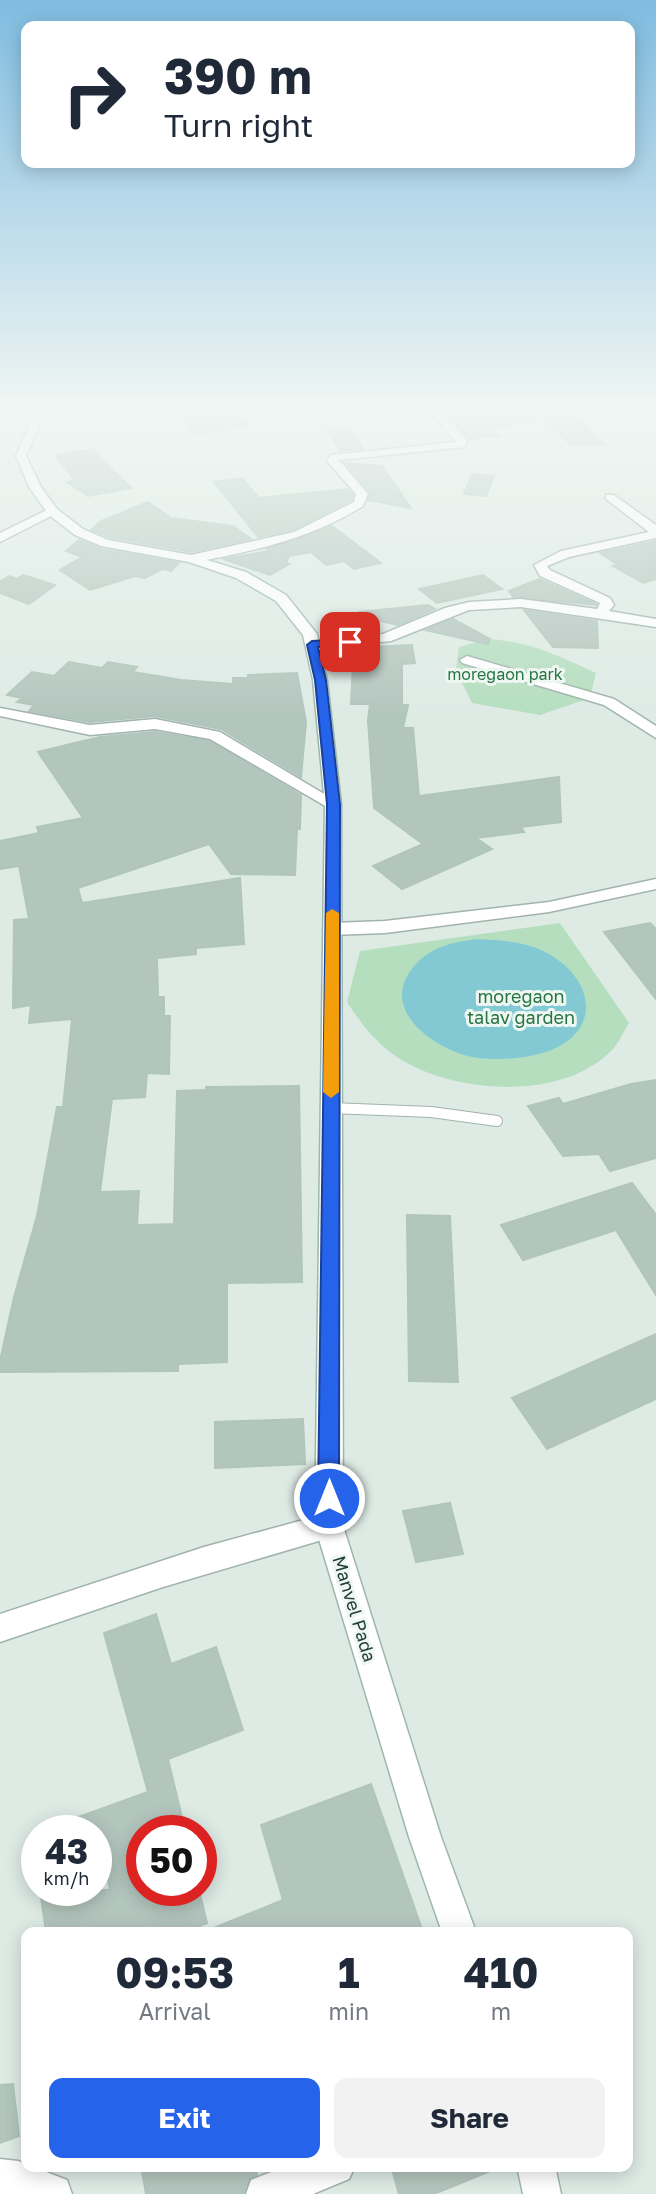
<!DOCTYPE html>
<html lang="en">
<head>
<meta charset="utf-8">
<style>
	:root { --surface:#fff; --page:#f2f2f3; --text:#1f2937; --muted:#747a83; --accent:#2563eb }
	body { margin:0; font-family:"Golos Text",sans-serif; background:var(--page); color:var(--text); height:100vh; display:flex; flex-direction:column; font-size:26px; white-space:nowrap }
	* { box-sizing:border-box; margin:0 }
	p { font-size:23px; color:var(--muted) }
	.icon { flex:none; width:38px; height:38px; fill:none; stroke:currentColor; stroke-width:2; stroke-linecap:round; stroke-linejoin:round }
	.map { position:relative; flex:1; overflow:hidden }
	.sheet { position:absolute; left:21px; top:1927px; width:612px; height:245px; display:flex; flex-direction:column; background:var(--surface); border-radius:14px; box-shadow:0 4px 18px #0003 }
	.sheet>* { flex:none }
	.top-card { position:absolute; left:21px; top:21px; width:614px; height:147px; border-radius:14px; box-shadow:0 4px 18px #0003; background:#fff; color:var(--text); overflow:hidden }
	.speed { position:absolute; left:21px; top:1815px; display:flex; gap:14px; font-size:35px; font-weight:700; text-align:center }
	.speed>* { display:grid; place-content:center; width:91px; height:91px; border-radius:50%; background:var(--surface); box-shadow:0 4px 18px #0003; line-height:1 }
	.speed small { font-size:18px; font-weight:400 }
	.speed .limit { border:10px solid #d22; background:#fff; color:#111 }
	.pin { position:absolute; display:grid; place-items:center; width:60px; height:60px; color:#fff; margin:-30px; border-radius:14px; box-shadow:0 4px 10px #0006 }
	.me { position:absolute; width:77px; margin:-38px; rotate:0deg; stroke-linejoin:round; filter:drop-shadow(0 0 5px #0008) }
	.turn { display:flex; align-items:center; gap:24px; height:147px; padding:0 28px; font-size:32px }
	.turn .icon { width:91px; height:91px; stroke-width:2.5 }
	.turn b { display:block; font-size:49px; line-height:60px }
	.eta { display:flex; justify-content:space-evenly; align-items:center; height:119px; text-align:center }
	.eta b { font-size:42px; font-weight:700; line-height:49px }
	.button { display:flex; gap:14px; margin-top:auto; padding:14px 28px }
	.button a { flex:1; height:80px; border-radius:14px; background:var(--accent); color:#fff; font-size:28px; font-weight:700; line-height:80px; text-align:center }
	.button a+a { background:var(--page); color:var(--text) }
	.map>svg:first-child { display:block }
	.green { fill:#b5debf }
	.water { fill:#82c9d4 }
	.building { fill:#b3c6be; stroke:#b0c5bc; stroke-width:2 }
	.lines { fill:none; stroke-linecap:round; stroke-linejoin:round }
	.lane-casing { stroke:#a1b3ac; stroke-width:12 }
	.street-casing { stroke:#a1b3ac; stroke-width:3 }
	.secondary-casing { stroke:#9db7ad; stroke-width:3 }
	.lane { stroke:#fff; stroke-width:10 }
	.street { fill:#fff; fill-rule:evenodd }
	.secondary { fill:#fff; fill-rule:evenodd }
	.route { fill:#2563eb; stroke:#184099; stroke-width:2 }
	.slow { fill:#f59e0b }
	.labels { text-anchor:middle; stroke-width:6; stroke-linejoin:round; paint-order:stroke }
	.far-park-label { font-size:16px; fill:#267543; stroke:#eff7f3 }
	.park-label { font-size:18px; fill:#267543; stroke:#eff7f3 }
	.street-label { font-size:18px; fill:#1f3c33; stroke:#eff7f3 }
</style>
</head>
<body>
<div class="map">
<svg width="656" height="2194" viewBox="0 0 656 2194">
	<rect width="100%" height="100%" fill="#deebe5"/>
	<path class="green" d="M 489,639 C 528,641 561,657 596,673 L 590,698 L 540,715 L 472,703 L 456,670 L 459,647 Z
		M 560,923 L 629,1023 C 624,1031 619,1043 612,1050 C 562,1102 453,1094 397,1057 C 375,1042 361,1024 347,1002 L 360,951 Z"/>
	<path class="water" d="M 476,939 C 498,940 522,941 543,951 C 593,975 606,1031 546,1052 C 524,1059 501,1060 478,1058 C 440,1053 379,1013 411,970 C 419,959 431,950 444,946 C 454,942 465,941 476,939 Z"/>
	<path class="building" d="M 204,410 L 231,410 L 250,425 L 196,435 L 176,414 Z
		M 444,410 L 571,410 L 604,444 L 572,446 L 540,415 L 540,418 L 493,429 L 500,436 L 469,439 Z
		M 349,427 L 363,449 L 340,451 L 326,429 Z
		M 92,449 L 131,488 L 88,496 L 67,482 L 75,480 L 55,456 Z
		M 345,463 L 382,466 L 411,508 L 368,500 L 370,492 Z
		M 472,474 L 494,476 L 486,496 L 464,494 Z
		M 242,478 L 259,498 L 348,489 L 353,495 L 352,500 L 293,530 L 258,537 L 214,482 Z
		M 148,502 L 171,518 L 233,526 L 251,539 L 191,552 L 109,537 L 91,530 L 101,521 Z
		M 332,526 L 381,563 L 354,569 L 344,561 L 326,565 L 311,552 L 289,556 L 286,563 L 289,564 L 270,575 L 223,559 L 269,551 L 267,549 Z
		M 79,540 L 101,549 L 179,563 L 171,571 L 162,569 L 145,578 L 135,576 L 90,590 L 60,570 L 82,557 L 66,551 Z
		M 656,541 L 656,579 L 643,583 L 613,566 L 618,565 L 600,553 Z
		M 23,575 L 55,585 L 29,604 L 0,593 L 0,582 L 9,576 L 17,579 Z
		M 483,575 L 502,589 L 437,603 L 419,589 Z
		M 539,579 L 596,604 L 596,605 L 513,597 L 509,591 Z
		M 428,605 L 435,609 L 398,625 L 359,616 L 359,612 Z
		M 524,610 L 597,621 L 598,648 L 553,647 Z
		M 453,619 L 490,639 L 488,644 L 425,630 Z
		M 412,645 L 415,663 L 402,664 L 402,705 L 408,705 L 403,728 L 413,728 L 419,796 L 559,777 L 561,822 L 521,827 L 524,832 L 476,838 L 492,849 L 402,889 L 373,866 L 423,844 L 374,808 L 368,720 L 370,704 L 351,704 L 353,665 L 350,665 L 348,648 Z
		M 69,662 L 102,668 L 108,662 L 137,667 L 133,672 L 181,680 L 233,684 L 233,678 L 248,678 L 248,675 L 297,673 L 306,722 L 301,777 L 221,729 L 155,716 L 90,722 L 29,711 L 34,705 L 17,702 L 22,698 L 7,695 L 32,672 L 54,676 Z
		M 155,732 L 209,741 L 301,795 L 300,829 L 297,829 L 295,875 L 231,874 L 209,844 L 78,888 L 82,903 L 240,878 L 244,944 L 196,948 L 196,954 L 157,958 L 158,997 L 164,997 L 164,1016 L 170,1016 L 169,1074 L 147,1073 L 145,1097 L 112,1099 L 100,1192 L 139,1191 L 137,1225 L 174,1224 L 177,1091 L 206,1090 L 206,1087 L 299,1086 L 302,1282 L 227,1283 L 227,1362 L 178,1364 L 178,1371 L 0,1372 L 0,1361 L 14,1297 L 37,1216 L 57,1107 L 63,1107 L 72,1019 L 29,1023 L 31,1005 L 13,1008 L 14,920 L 29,919 L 19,866 L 0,869 L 0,841 L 39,833 L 37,827 L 83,818 L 38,752 L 100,737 Z
		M 650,923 L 656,929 L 656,999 L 604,932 Z
		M 656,1080 L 656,1158 L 610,1171 L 599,1154 L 563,1156 L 528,1106 L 559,1098 L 563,1104 L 631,1084 Z
		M 632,1183 L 656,1215 L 656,1295 L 616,1230 L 523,1260 L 501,1225 Z
		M 407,1215 L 450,1216 L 458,1382 L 409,1381 Z
		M 656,1334 L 656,1399 L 547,1449 L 512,1398 Z
		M 303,1419 L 305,1464 L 215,1468 L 215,1422 Z
		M 450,1503 L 463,1554 L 416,1562 L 403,1511 Z
		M 156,1614 L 171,1664 L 216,1647 L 243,1730 L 168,1759 L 185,1830 L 142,1830 L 142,1890 L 199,1890 L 207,1923 L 183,1932 L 46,1932 L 40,1890 L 110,1890 L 98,1830 L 48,1830 L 48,1828 L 148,1792 L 104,1633 Z
		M 371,1784 L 423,1932 L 204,1932 L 283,1900 L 261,1825 Z
		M 13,2084 L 19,2136 L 0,2143 L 0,2085 Z
		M 141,2166 L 255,2166 L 257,2175 L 249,2179 L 244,2194 L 146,2194 Z
		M 391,2166 L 500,2166 L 500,2167 L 434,2194 L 399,2194 Z"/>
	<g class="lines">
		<defs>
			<path id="lane" d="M 331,1108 L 431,1112 L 497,1121"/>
			<path id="street" d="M 112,410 L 107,413 L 38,417 L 33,414 L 49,410 Z
				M 429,410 L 440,410 L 467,440 L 465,447 L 339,460 L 368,494 L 363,506 C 309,540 252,551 191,563 L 185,559 L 191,555 L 294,532 L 354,502 L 356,494 L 327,461 L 331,455 L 456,442 Z
				M 606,495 L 614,495 L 656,525 L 656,538 L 569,557 L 547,566 L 550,570 L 610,598 L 614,605 L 609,611 L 656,619 L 656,627 L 521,607 L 469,610 L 391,641 L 312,649 L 305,645 L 312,641 L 383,634 L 445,608 L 469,602 L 521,599 L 597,609 L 600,603 L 540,576 L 534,565 L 561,551 L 649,532 L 606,499 Z
				M 49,509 L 59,512 L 0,542 L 0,533 Z
				M 467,656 L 614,699 L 656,726 L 656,738 L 604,705 L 462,663 L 460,660 Z
				M 0,708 L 90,725 L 155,719 L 220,732 L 341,804 L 333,809 L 327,807 L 210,739 L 155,729 L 90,735 L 0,716 Z
				M 656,879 L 656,889 L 549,912 L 385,933 L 332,935 L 323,929 L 332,923 L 385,921 L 549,902 Z
				M 329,1513 L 339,1517 L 343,1526 L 339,1535 L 163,1587 L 0,1642 L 0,1614 L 204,1547 Z
				M 0,2159 L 18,2161 L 67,2180 L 72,2194 L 0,2194 Z
				M 286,2166 L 355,2166 L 349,2179 L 313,2194 L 246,2194 L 251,2180 Z"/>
			<path id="secondary" d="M 36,410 L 46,410 L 26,456 L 41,487 L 57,509 L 83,529 L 108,540 L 191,555 L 246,572 L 286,595 L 317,634 L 327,680 L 341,804 L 343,1526 L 441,1837 L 476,1932 L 442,1932 L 409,1837 L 315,1526 L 325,804 L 313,680 L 303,635 L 276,601 L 236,578 L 189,562 L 101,546 L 75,535 L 49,515 L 29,487 L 16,456 Z
				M 517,2166 L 555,2166 L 561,2194 L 523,2194 Z"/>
		</defs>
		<use href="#lane" class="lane-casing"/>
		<use href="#street" class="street-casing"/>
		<use href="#secondary" class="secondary-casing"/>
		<use href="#lane" class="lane"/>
		<use href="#street" class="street"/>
		<use href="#secondary" class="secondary"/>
	</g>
	<linearGradient id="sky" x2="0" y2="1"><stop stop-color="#7fbce0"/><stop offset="0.57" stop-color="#f0f6f3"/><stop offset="1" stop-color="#f0f6f3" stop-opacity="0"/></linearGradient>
	<rect width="656" height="717" fill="url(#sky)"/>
	<path class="route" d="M 350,639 L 355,642 L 354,644 L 318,647 L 326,680 L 340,804 L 339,1498 L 336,1505 L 329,1508 L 322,1505 L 318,1498 L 327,804 L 315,680 L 307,645 L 312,641 Z"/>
	<path class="slow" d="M 332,909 L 339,913 L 339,1092 L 331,1098 L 323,1092 L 326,913 Z"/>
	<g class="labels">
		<g class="far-park-label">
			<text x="505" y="680">moregaon park</text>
		</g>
		<g class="park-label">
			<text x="521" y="1003">moregaon<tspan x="521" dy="21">talav garden</tspan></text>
		</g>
		<g class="street-label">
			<text transform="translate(354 1609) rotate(73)" y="6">Manvel Pada</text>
		</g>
	</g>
</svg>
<div class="speed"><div>43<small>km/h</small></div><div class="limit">50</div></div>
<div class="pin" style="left:350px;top:642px;background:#d93025"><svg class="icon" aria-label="arrive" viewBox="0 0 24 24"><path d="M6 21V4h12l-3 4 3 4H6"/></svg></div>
<svg class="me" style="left:329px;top:1498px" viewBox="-20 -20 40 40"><circle r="17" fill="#2563eb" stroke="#fff" stroke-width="3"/><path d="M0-11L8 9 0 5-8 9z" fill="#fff"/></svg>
<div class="top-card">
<div class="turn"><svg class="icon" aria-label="right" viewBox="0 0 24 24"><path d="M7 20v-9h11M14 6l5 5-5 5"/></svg><div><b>390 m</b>Turn right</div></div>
</div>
<section class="sheet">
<div class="eta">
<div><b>09:53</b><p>Arrival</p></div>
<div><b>1</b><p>min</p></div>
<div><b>410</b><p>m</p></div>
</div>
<div class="button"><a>Exit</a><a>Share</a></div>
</section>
</div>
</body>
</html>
